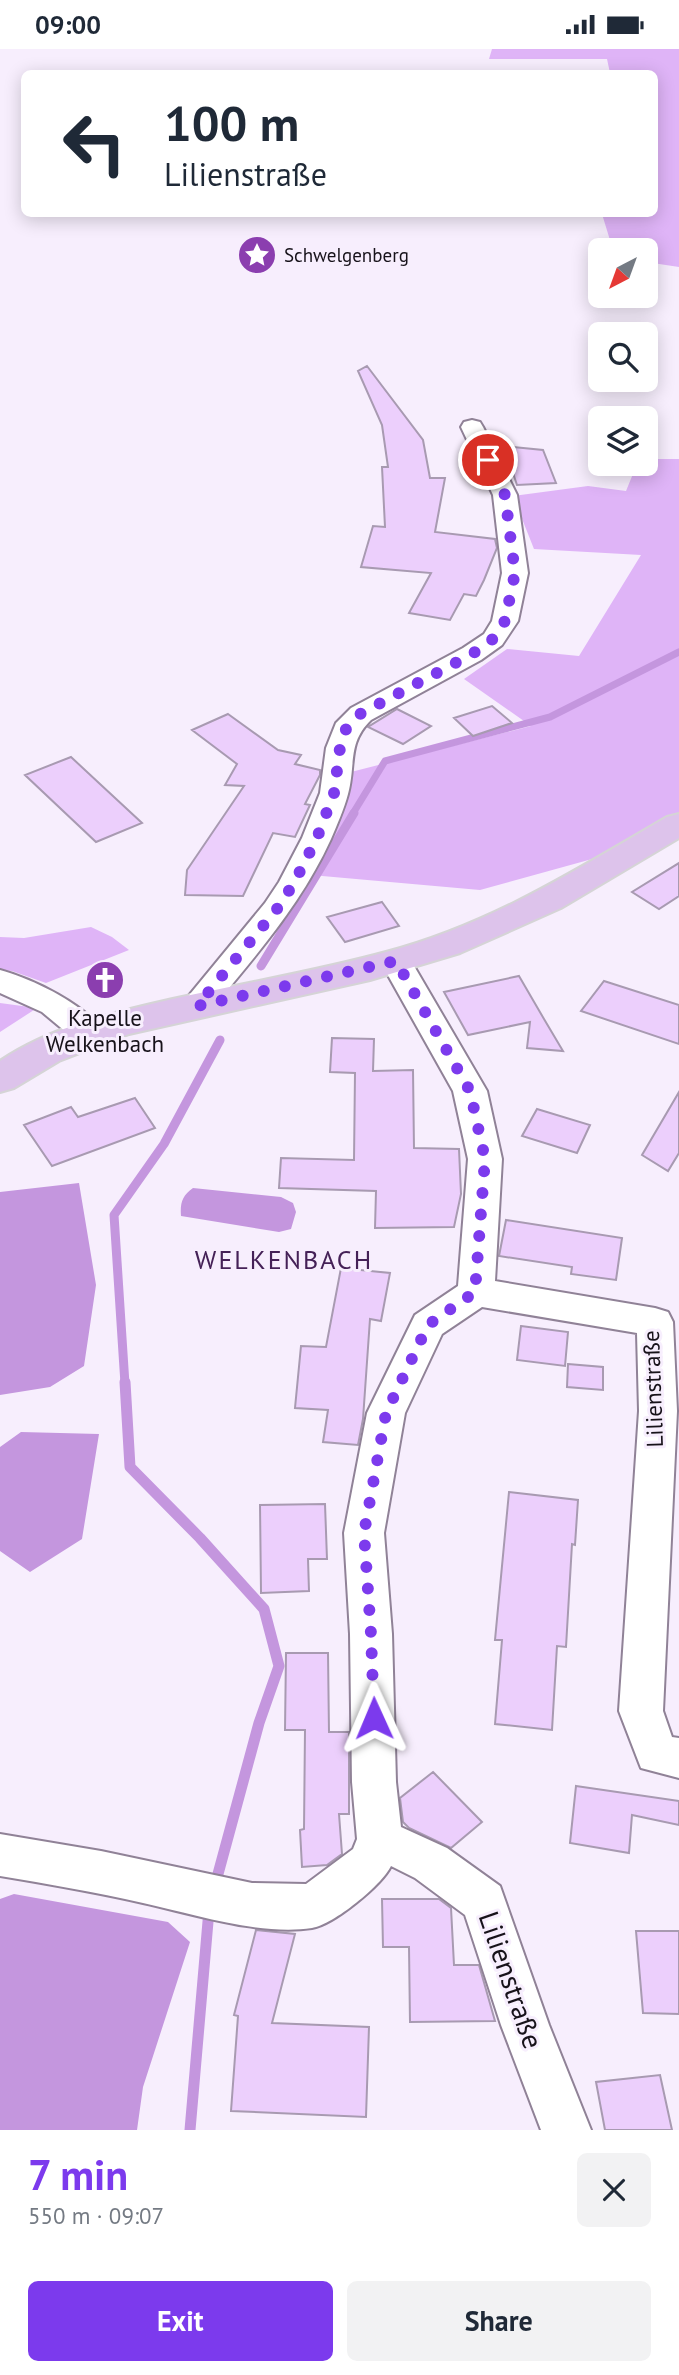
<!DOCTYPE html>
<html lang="en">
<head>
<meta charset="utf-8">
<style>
	:root { --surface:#fff; --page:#f2f2f3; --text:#1f2937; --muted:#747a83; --accent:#7c3aed }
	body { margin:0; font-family:"PT Sans",sans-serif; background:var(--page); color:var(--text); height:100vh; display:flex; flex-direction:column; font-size:26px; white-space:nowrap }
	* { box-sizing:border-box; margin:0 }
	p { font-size:23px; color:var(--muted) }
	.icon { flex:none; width:38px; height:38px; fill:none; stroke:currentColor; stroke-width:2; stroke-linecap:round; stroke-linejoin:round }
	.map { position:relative; height:2081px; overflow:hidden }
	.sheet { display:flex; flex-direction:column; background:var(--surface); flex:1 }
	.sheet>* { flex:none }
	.banner { position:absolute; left:21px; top:21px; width:637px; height:147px; border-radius:10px; box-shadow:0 4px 18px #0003; background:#fff; color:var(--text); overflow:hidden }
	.needle { width:46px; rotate:221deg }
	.fabs { position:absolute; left:588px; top:189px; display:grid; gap:14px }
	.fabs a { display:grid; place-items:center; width:70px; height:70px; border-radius:10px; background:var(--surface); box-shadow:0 4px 18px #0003; font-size:35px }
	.pin { position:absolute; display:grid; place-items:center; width:60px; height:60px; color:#fff; margin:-30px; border:4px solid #fff; border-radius:50%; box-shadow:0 2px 7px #0007 }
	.me { position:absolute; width:77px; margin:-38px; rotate:359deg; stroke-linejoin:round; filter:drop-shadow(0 0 5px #0008) }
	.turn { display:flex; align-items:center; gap:24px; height:147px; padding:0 28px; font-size:32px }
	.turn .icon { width:91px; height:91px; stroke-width:2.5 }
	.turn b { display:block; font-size:49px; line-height:60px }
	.round { display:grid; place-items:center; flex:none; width:74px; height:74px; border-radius:10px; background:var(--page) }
	.head { display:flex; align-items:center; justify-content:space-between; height:119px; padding:0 28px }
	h1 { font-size:42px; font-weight:800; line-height:52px; color:var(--accent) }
	.button { display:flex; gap:14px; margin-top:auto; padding:14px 28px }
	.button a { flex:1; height:80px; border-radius:10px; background:var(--accent); color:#fff; font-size:28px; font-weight:800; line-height:80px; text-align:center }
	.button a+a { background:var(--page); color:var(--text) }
	.status { display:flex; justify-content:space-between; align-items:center; height:49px; padding:0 35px; background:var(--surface); direction:ltr }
	.status svg { height:19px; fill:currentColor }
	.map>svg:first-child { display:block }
	.green { fill:#dfb4f7 }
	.water { fill:#c496de }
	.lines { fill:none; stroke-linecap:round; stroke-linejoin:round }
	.stream-far2 { stroke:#c496de; stroke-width:7 }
	.stream-far1 { stroke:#c496de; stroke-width:9 }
	.stream { stroke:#c496de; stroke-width:11 }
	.building { fill:#eccffc; stroke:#a89ab1; stroke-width:2 }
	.minor-casing { stroke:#908297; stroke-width:4 }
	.major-casing { stroke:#d5d4d6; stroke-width:4 }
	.minor { fill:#fff; fill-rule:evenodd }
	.major { fill:#ddc3eb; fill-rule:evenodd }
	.route { stroke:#7c3aed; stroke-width:12; stroke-dasharray:0 21.6 }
	.labels { text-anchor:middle; stroke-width:6; stroke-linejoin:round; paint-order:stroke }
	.far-poi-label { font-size:19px; fill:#17121a; stroke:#f7eefd; text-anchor:start }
	.poi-label { font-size:23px; fill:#17121a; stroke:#f7eefd }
	.street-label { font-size:23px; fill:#17121a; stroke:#f7eefd }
	.quarter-label { font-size:26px; letter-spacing:2px; fill:#452157; stroke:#f7eefd }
	.near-street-label { font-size:28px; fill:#17121a; stroke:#f7eefd }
</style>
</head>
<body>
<div class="status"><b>09:00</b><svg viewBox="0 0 49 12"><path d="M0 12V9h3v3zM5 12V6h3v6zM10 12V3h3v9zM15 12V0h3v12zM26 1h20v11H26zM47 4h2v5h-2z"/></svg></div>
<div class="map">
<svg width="679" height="2081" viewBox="0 0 679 2081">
	<rect width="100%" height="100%" fill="#f7eefd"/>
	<path class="green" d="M 492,0 L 679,0 L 679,218 L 646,213 L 646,201 L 613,201 L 602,165 L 654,164 L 654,24 L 610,24 L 607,10 L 489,10 Z
		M 646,410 L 679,410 L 679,786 L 480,841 L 311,826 L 351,723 L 531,677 L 464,630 L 507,600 L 579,607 L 641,506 L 534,500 L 513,447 L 588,437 L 626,442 L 637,415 L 646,415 Z
		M 91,878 L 112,888 L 129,901 L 46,934 L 12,922 L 0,921 L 0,888 L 24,889 Z
		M 0,954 L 37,959 L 0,983 Z"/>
	<path class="water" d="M 79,1134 L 96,1236 L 84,1317 L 50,1338 L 0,1346 L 0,1143 Z
		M 193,1139 L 281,1148 L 293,1154 L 296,1163 L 291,1180 L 279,1183 L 181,1167 C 180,1154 182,1147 193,1139 Z
		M 21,1383 L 99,1385 L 82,1490 L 30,1523 L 0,1502 L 0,1398 Z
		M 14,1845 L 168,1873 L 190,1893 L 143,2038 L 137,2081 L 0,2081 L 0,1850 Z"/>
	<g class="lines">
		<path class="stream-far2" d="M 352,766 L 385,712 L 550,668 L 679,603"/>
		<path class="stream-far1" d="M 261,917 L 354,764
			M 125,1335 L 114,1166 L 164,1095 L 220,991"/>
		<path class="stream" d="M 125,1333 L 130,1418 L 200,1489 L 264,1560 L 279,1617 L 259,1674 L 215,1836
			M 190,2081 L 209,1861"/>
	</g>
	<path class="building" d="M 367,317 L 423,391 L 430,429 L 445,429 L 435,483 L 495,490 L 497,499 L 484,531 L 476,547 L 464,545 L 450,571 L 409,564 L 431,524 L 361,518 L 373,477 L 385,478 L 382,418 L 388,418 L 382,376 L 358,322 Z
		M 504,397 L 543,401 L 556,434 L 517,436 Z
		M 492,657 L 512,674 L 473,687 L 454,669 Z
		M 397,660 L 431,677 L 403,695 L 368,678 Z
		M 228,665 L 278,701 L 301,706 L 295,715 L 320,721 L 320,726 L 305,755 L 310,756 L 295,788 L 273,784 L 243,847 L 185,846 L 187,821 L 244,737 L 225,736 L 237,715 L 192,681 Z
		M 71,708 L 100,735 L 142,774 L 96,793 L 25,726 Z
		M 679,814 L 679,847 L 659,860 L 632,843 Z
		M 382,853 L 399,877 L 345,893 L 327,868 Z
		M 519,927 L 544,970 L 563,1002 L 527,999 L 530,973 L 468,986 L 444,943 Z
		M 604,932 L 679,956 L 679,995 L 581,962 Z
		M 332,989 L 374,990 L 373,1022 L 413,1021 L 414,1099 L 459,1100 L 461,1145 L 454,1178 L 375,1179 L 376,1142 L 279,1139 L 281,1109 L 354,1111 L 355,1024 L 330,1023 Z
		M 679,1043 L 679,1104 L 668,1122 L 642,1106 Z
		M 135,1049 L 155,1079 L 52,1117 L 24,1076 L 71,1058 L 78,1068 Z
		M 537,1060 L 590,1076 L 577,1104 L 522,1087 Z
		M 506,1171 L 622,1189 L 616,1231 L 571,1225 L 572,1218 L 499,1207 Z
		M 341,1219 L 390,1224 L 381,1272 L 370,1270 L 363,1370 L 358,1396 L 323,1393 L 328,1361 L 295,1359 L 301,1297 L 326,1298 Z
		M 521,1277 L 568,1283 L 565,1317 L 517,1311 Z
		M 568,1315 L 603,1318 L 603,1341 L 567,1338 Z
		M 509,1443 L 578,1451 L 575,1496 L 572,1495 L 566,1598 L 557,1597 L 552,1681 L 495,1675 L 502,1591 L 495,1591 Z
		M 325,1455 L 327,1510 L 308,1510 L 309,1542 L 261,1544 L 260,1456 Z
		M 286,1604 L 328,1604 L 329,1683 L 349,1683 L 349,1765 L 339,1765 L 342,1805 L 327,1816 L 302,1818 L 300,1781 L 304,1780 L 305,1681 L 285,1681 Z
		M 433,1723 L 482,1773 L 451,1799 L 409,1779 L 403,1773 L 400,1749 Z
		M 576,1737 L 679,1752 L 679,1776 L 632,1766 L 629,1804 L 570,1794 Z
		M 382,1850 L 439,1850 L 451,1859 L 454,1916 L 479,1916 L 495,1972 L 410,1973 L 409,1898 L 383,1898 Z
		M 256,1881 L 295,1885 L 272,1974 L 369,1978 L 366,2068 L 231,2062 L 238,1967 L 234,1966 Z
		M 636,1882 L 679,1882 L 679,1965 L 643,1964 Z
		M 660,2026 L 672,2081 L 605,2081 L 596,2033 Z"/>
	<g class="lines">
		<defs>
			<path id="minor" d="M 472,371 L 480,373 L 483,378 L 517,446 L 528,524 L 518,572 L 502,596 L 481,611 L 371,671 C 347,694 356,716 348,745 C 344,760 337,776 331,790 C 301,856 254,909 208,964 L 197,967 L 186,964 L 181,957 L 186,950 L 265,854 L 279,833 L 302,789 L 320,744 L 326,699 L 336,674 L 351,659 L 463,599 L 484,585 L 492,572 L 502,524 L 493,446 L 461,378 L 464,373 Z
				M 396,902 L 407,905 L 487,1042 L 502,1110 L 495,1232 L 655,1259 L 668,1263 L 673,1273 L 677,1362 L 663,1662 L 672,1688 L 679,1689 L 679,1729 L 641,1719 L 619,1662 L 639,1362 L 637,1284 L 482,1258 L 442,1285 L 405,1364 L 384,1484 L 392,1585 L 396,1733 L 401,1778 L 447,1799 L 500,1837 L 549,1976 L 591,2081 L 541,2081 L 501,1976 L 465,1866 L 415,1829 L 391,1817 C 382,1836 333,1876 312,1879 C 261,1887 193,1865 143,1854 C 95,1843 48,1835 0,1827 L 0,1785 L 101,1802 L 252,1834 L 306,1835 L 353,1800 L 357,1790 L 352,1733 L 350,1585 L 344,1484 L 367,1364 L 415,1266 L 458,1237 L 468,1110 L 453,1042 L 380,912 L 385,905 Z
				M 0,921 C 33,930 87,956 105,985 L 100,993 L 89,996 L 78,993 L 42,963 L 0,944 Z"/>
			<path id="major" d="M 679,765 L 679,789 L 561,859 L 460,904 L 370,931 L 129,985 L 59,1012 L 14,1039 L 0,1043 L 0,1012 C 49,979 107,965 164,952 C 238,935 313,923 386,903 C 489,876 576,821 667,768 Z"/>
		</defs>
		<use href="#minor" class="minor-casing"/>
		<use href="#major" class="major-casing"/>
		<use href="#minor" class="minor"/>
		<use href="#major" class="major"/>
	</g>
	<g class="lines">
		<path class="route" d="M 374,1669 L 371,1585 L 364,1484 L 386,1364 L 428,1276 L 475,1243 L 485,1110 L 470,1042 L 396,912 L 197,957 L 277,860 L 294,834 L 317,789 L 334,744 L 340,699 L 346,680 L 360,665 L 472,605 L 493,590 L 505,572 L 515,524 L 505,446 L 488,411"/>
	</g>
	<defs>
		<symbol id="sight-disc" viewBox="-11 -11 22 22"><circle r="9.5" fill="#8b3eaf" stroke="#f7eefd"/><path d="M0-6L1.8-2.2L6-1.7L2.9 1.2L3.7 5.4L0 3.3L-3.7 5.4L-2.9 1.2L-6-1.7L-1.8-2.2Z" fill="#fff"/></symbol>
		<symbol id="church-disc" viewBox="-11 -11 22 22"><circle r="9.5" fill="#8b3eaf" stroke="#f7eefd"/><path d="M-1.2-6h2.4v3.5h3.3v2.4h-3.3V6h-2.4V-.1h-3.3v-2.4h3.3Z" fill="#fff"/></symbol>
	</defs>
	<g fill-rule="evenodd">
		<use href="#sight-disc" x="235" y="184" width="44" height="44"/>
		<use href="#church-disc" x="83" y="909" width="44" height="44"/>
	</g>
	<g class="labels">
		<g class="far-poi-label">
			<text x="284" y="213">Schwelgenberg</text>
		</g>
		<g class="poi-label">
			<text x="105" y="977">Kapelle<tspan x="105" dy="26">Welkenbach</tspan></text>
		</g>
		<g class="street-label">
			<text transform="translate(653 1340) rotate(-92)" y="8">Lilienstraße</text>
		</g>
		<g class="quarter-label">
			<text x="284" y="1220">WELKENBACH</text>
		</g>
		<g class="near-street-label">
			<text transform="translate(511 1931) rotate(71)" y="10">Lilienstraße</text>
		</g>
	</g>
</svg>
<div class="fabs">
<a><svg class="needle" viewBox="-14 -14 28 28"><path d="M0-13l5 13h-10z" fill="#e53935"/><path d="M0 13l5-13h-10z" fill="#747a83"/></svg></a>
<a><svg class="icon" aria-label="search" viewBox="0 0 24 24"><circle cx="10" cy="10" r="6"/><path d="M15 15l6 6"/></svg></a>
<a><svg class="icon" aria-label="layers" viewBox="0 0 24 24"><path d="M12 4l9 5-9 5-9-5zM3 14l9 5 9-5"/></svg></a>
</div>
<div class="pin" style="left:488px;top:411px;background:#d93025"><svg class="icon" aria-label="arrive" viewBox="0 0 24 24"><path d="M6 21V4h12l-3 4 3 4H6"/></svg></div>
<svg class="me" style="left:374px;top:1669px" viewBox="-20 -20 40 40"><path d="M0-17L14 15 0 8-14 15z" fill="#7c3aed" stroke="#fff" stroke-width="4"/></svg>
<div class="banner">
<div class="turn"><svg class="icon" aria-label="left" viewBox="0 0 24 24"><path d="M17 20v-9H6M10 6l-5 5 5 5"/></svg><div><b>100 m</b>Lilienstraße</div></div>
</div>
</div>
<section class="sheet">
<div class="head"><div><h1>7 min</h1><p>550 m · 09:07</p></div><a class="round"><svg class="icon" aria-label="close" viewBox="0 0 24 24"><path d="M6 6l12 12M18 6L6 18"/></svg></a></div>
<div class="button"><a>Exit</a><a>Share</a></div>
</section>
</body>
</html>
